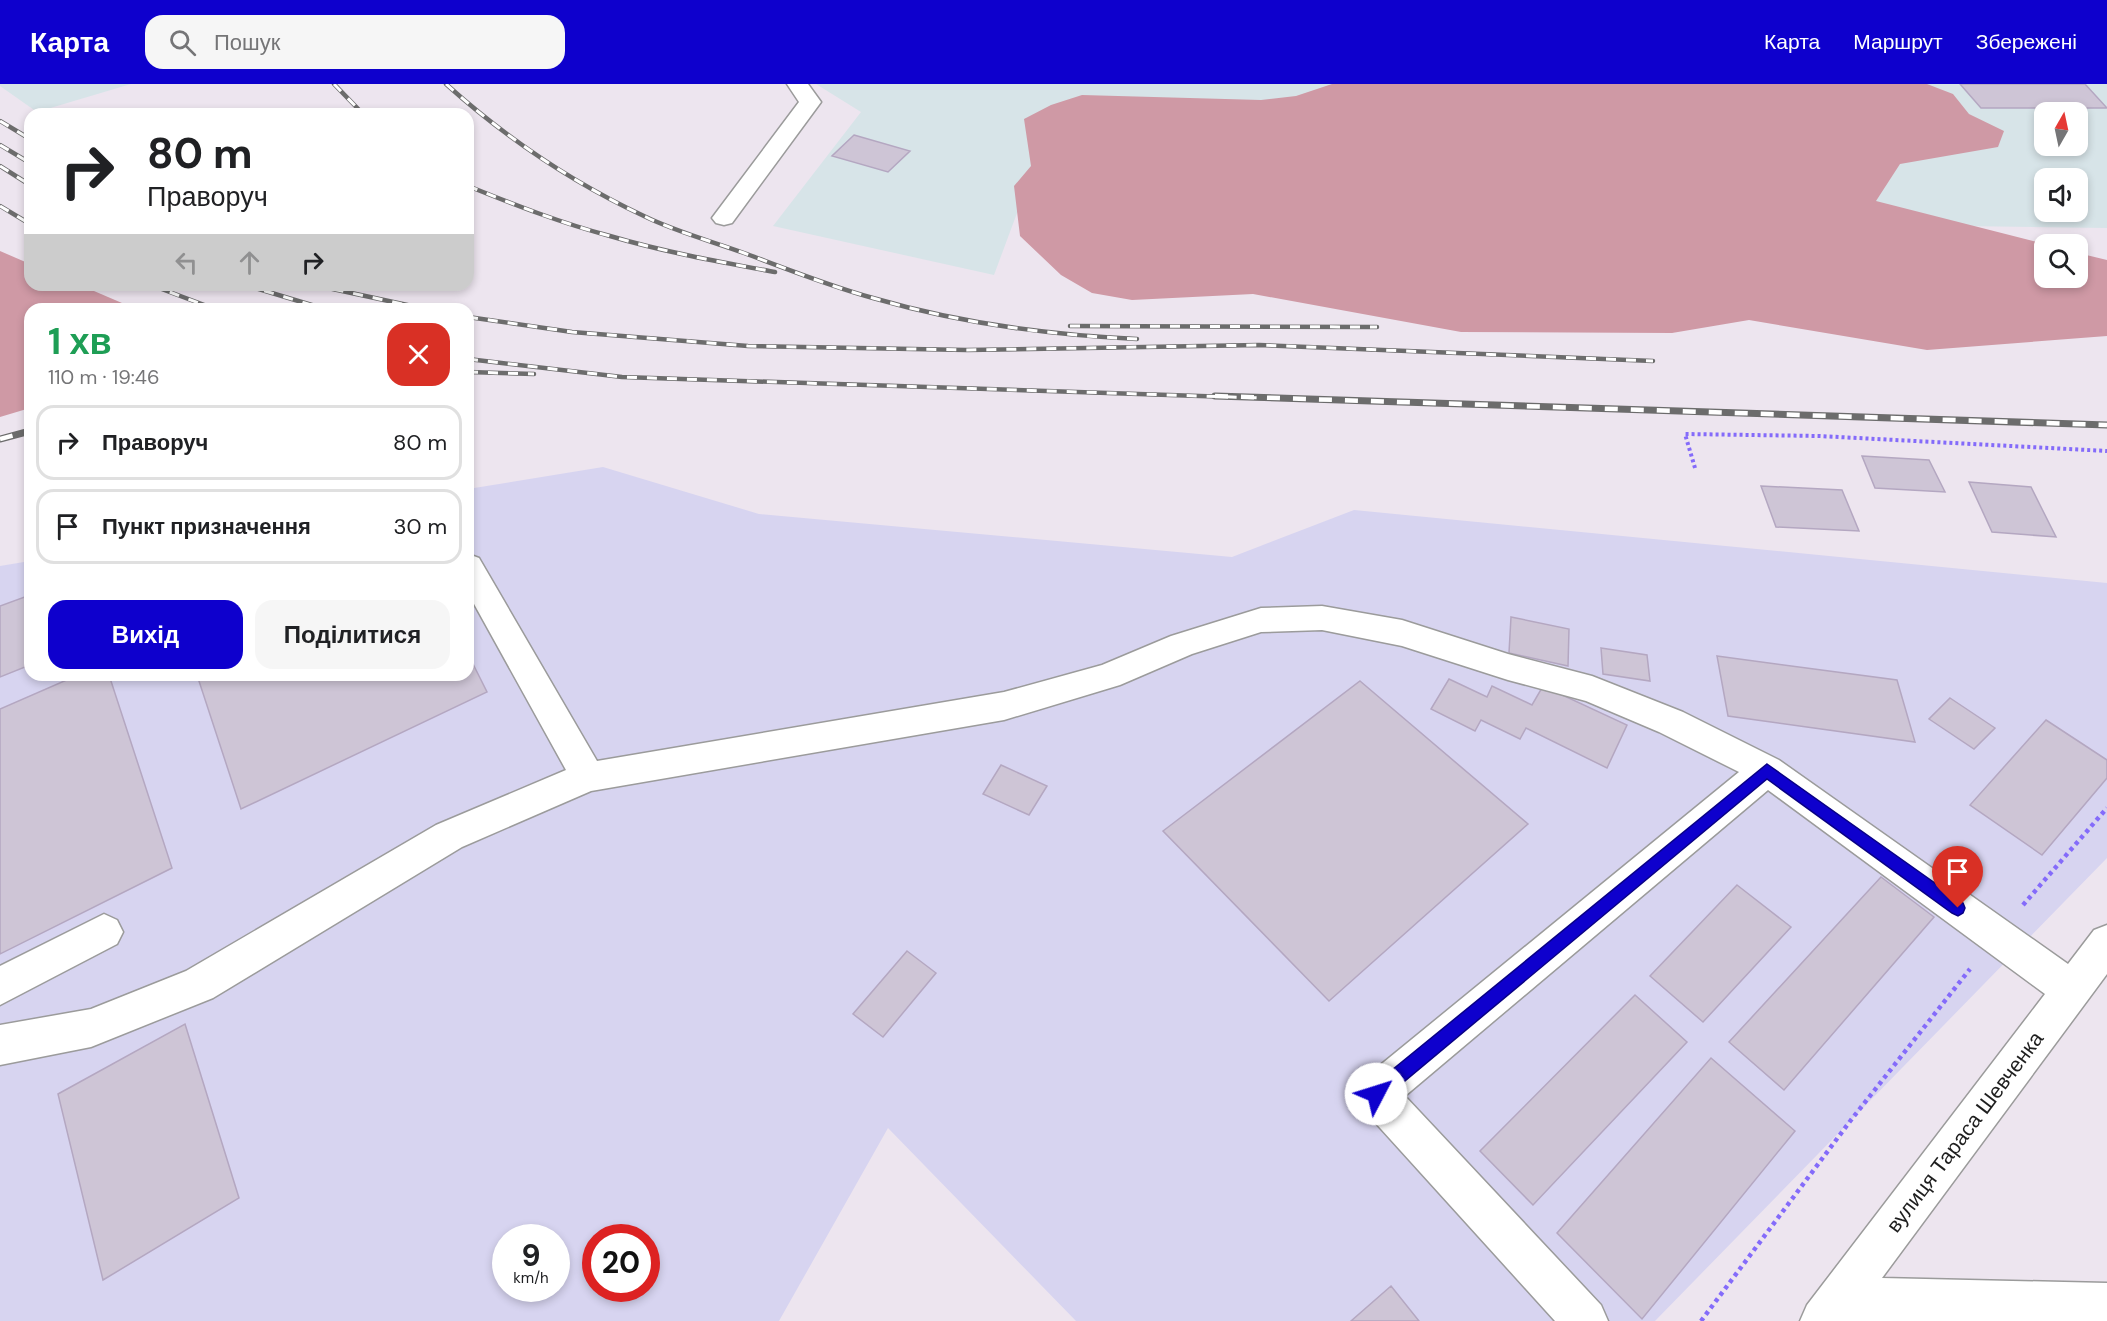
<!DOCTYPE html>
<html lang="uk">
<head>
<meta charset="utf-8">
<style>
	:root { --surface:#fff; --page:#f6f6f6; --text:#202124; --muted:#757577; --line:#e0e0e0; --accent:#0e00cd }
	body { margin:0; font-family:"DM Sans",sans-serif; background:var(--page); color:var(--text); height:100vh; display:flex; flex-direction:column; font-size:22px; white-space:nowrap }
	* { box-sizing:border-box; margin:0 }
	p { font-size:20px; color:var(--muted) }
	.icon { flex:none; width:33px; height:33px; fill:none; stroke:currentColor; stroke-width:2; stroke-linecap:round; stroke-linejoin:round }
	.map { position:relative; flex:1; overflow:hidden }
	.details { position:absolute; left:24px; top:219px; width:450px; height:378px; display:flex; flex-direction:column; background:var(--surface); border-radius:18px; box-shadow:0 3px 9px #0003 }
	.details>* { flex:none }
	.guide { position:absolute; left:24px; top:24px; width:450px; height:183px; border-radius:18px; box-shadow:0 3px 9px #0003; background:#fff; color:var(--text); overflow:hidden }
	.needle { width:39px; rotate:9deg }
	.controls { position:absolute; left:2034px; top:18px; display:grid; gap:12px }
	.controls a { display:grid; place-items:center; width:54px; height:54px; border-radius:12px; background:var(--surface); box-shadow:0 3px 9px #0003; font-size:30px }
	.speed { position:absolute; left:492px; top:1140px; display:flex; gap:12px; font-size:30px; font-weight:700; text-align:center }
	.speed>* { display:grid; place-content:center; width:78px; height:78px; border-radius:50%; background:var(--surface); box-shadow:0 3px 9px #0003; line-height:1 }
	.speed small { font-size:15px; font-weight:400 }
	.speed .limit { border:9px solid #d22; background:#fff; color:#111 }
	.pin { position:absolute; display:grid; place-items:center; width:51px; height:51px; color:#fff; margin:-62px -26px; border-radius:50% 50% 50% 0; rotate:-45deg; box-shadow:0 0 6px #0007 }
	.pin .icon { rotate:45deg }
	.me { position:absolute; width:66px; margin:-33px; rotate:50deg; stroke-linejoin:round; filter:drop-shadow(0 0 4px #0008) }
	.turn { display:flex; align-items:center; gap:21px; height:126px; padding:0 24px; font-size:27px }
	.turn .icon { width:78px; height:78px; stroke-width:2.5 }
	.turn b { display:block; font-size:42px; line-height:51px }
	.lanes { display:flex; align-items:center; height:57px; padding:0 24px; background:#0003; justify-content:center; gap:30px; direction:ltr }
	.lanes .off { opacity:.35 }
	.round { display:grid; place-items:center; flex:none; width:63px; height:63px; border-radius:18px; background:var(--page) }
	.head { display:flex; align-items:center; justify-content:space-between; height:102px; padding:0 24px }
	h1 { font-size:36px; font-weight:700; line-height:45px; color:#1e9e55 }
	.button { display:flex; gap:12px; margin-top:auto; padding:12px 24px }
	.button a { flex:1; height:69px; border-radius:18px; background:var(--accent); color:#fff; font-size:24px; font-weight:700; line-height:69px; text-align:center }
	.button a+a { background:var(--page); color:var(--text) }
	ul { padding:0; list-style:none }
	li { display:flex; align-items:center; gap:18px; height:75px; margin:0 12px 9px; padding:0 12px; border:3px solid var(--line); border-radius:18px }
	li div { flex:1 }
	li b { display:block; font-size:22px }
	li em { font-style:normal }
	header { display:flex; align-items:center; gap:36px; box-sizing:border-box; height:84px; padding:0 30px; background:var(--accent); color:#fff }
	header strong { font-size:28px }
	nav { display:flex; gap:33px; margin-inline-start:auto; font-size:21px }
	.search { width:420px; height:54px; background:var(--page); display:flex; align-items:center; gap:15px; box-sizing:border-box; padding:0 21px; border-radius:18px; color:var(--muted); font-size:22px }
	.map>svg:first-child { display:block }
	.commercial { fill:#d7d4f0; fill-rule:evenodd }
	.industrial { fill:#d7e4e8; fill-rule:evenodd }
	.forest { fill:#cf99a5 }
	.building { fill:#cec5d6; stroke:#b4a7c1; stroke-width:1.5 }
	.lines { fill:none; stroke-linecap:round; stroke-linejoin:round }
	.minor-casing { stroke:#9b9b9b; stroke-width:3 }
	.path-far1 { stroke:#846bfa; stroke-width:4; stroke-dasharray:3 3; stroke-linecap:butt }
	.path { stroke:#846bfa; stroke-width:4.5; stroke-dasharray:4 4; stroke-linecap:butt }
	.minor { fill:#fff; fill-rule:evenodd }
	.rail-far1-casing { stroke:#6c6c6c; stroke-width:4.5 }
	.rail-casing { stroke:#6c6c6c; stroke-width:7 }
	.rail-far1 { stroke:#fff; stroke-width:3; stroke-dasharray:10; stroke-linecap:butt }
	.rail { stroke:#fff; stroke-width:4.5; stroke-dasharray:13; stroke-linecap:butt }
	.route { fill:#0e00cd; stroke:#090085; stroke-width:1.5 }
	.labels { text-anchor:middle; stroke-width:5; stroke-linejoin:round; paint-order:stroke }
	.near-street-label { font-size:21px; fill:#1e1e1e; stroke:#fff }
</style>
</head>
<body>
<header>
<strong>Карта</strong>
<div class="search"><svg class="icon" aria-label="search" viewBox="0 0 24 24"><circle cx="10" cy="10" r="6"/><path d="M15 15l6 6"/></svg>Пошук</div>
<nav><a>Карта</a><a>Маршрут</a><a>Збережені</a></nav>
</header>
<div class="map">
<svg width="2107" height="1237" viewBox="0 0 2107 1237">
	<rect width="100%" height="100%" fill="#ede5ef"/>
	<path class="commercial" d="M 603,383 L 759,430 L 1232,473 L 1354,426 L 2107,499 L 2107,774 L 1655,1237 L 1076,1237 L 888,1044 L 779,1237 L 0,1237 L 0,482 L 30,477 L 30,591 L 468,591 L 468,405 ZM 506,1154 L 556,1154 L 556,1204 L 506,1204 ZM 596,1154 L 646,1154 L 646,1204 L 596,1204 Z"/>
	<path class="industrial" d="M 0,0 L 131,0 L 37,28 L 0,2 Z
		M 816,0 L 2107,0 L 2107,144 L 1017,129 L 994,191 L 773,142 L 861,28 ZM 2044,28 L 2078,28 L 2078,62 L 2044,62 ZM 2044,94 L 2078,94 L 2078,128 L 2044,128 Z"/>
	<path class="forest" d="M 1332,0 L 1927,0 L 1953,10 L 1969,30 L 2004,47 L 1998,63 L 1900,80 L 1876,117 L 2045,160 L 2044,194 L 2078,194 L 2078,169 L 2107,176 L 2107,252 L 1927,266 L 1749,236 L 1672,249 L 1461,248 L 1253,210 L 1132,216 L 1092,209 L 1061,191 L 1020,152 L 1014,102 L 1031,82 L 1024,35 L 1051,21 L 1082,11 L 1261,16 L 1296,12 Z
		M 0,167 L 30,180 L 30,201 L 80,201 L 136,225 L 30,225 L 30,324 L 0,333 Z"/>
	<path class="building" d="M 1960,0 L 2085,0 L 2107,24 L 1981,24 Z
		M 854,51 L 910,67 L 888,88 L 832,72 Z
		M 1862,372 L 1929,376 L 1945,408 L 1875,404 Z
		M 1969,398 L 2031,403 L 2056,453 L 1992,448 Z
		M 1761,402 L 1842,406 L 1859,447 L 1776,443 Z
		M 30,511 L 30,581 L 0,593 L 0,522 Z
		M 1511,533 L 1569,545 L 1568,582 L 1509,569 Z
		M 1601,564 L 1647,571 L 1650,597 L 1603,590 Z
		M 468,570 L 487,608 L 241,725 L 197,591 L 468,591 Z
		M 1717,572 L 1897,596 L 1915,658 L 1728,632 Z
		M 78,591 L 109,591 L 172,784 L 0,870 L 0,625 Z
		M 1449,595 L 1487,613 L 1492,602 L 1532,621 L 1543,602 L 1627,641 L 1607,684 L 1526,644 L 1520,655 L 1481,636 L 1475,647 L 1431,625 Z
		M 1360,597 L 1528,740 L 1329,917 L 1163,747 Z
		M 1950,614 L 1995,644 L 1974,665 L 1929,635 Z
		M 2046,636 L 2107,676 L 2107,694 L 2042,771 L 1970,721 Z
		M 1001,681 L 1047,702 L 1029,731 L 983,710 Z
		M 1881,793 L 1934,833 L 1784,1006 L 1729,958 Z
		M 1737,801 L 1791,843 L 1703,938 L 1650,892 Z
		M 907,867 L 936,889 L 883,953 L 853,930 Z
		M 1635,911 L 1687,958 L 1533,1121 L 1480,1067 Z
		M 185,940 L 239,1114 L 103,1196 L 58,1010 Z
		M 1711,974 L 1795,1047 L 1642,1235 L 1557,1149 Z
		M 1391,1202 L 1419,1237 L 1351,1237 Z"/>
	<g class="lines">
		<defs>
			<path id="minor" d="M 787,0 L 808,0 L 821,18 L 732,139 L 724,141 L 716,139 L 712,134 L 799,18 Z
				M 468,470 L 479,474 L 597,677 L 1004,608 L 1102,581 L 1171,552 L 1261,524 L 1322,522 L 1402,536 L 1508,570 L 1592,592 L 1683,628 L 1779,676 L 2068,880 L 2094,846 L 2107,841 L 2107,890 L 1882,1194 L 2107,1199 L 2107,1237 L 1800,1237 L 1807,1221 L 2045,910 L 1768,706 L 1405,1012 L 1601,1221 L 1608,1237 L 1555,1237 L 1362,1024 L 1356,1010 L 1362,996 L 1739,688 L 1659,648 L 1586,617 L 1508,596 L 1402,562 L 1322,546 L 1261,548 L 1192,570 L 1120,601 L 1004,636 L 591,707 L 462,763 L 213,914 L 91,963 L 0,981 L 0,941 L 91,925 L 186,887 L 436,741 L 566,686 L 468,509 Z
				M 104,830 L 117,836 L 123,848 L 117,860 L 0,921 L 0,882 Z"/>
		</defs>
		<use href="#minor" class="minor-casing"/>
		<path class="path-far1" d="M 1695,384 L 1685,350 L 1819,352 L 2107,367"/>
		<path class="path" d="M 2023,821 L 2107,724
			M 1701,1237 L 1851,1036 L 1970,885"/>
		<use href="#minor" class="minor"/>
		<defs>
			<path id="rail-far1" d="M 334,0 L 363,30
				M 446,0 C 506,54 573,99 646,133 C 677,148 711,157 744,169 C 787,185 829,202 873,214 C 959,239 1048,251 1137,255
				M 0,37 L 30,55
				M 0,61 L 30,79
				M 0,82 L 30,101
				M 468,102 C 515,121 561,139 610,152 C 664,168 720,178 775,188
				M 0,122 L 30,140
				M 151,201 L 215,225
				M 245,201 L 325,225
				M 314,201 L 426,225
				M 468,233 L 572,248 L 748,262 L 967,266 L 1259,261 L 1653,277
				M 1070,242 L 1377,243
				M 468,275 L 622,293 L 1261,314
				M 468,288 L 534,290"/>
			<path id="rail" d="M 1215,312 L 2107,341
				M 0,355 L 30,347"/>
		</defs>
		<use href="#rail-far1" class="rail-far1-casing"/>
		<use href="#rail" class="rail-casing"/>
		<use href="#rail-far1" class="rail-far1"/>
		<use href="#rail" class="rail"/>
	</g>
	<path class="route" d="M 1767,680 L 1963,819 L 1965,824 L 1963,829 L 1958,832 L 1952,829 L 1767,695 L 1382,1016 L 1376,1019 L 1370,1016 L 1367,1010 L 1370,1004 Z"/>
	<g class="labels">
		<g class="near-street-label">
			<text transform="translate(1965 1048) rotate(-53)" y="7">вулиця Тараса Шевченка</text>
		</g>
	</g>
</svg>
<div class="controls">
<a><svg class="needle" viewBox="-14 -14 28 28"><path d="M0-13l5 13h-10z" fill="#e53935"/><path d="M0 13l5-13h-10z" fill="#757577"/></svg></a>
<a><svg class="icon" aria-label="sound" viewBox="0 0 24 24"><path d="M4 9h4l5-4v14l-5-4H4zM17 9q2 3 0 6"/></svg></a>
<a><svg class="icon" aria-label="search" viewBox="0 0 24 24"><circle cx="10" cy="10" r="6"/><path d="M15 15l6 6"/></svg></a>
</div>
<div class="speed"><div>9<small>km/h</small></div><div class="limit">20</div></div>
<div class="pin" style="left:1958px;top:824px;background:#d93025"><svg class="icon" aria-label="arrive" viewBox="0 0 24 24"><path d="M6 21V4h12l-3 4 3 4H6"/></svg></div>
<svg class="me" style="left:1376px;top:1010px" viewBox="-20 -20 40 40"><circle r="19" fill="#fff"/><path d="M0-13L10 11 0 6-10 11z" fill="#0e00cd"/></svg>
<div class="guide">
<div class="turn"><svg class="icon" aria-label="right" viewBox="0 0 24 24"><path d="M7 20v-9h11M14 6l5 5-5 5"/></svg><div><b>80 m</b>Праворуч</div></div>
<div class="lanes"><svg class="icon off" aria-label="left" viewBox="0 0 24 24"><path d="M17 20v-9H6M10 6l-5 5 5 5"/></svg><svg class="icon off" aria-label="ahead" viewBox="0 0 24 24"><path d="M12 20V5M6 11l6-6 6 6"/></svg><svg class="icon" aria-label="right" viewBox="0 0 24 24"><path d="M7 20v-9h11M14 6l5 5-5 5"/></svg></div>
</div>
<section class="details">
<div class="head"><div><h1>1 хв</h1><p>110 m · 19:46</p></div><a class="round" style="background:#d93025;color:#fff"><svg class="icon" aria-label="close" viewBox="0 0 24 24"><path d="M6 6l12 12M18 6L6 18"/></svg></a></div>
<ul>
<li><svg class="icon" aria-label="right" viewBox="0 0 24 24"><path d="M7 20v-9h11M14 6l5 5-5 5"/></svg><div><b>Праворуч</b></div><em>80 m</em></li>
<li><svg class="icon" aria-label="arrive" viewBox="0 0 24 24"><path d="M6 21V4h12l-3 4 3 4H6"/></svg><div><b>Пункт призначення</b></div><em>30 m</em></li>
</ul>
<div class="button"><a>Вихід</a><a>Поділитися</a></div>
</section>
</div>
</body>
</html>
